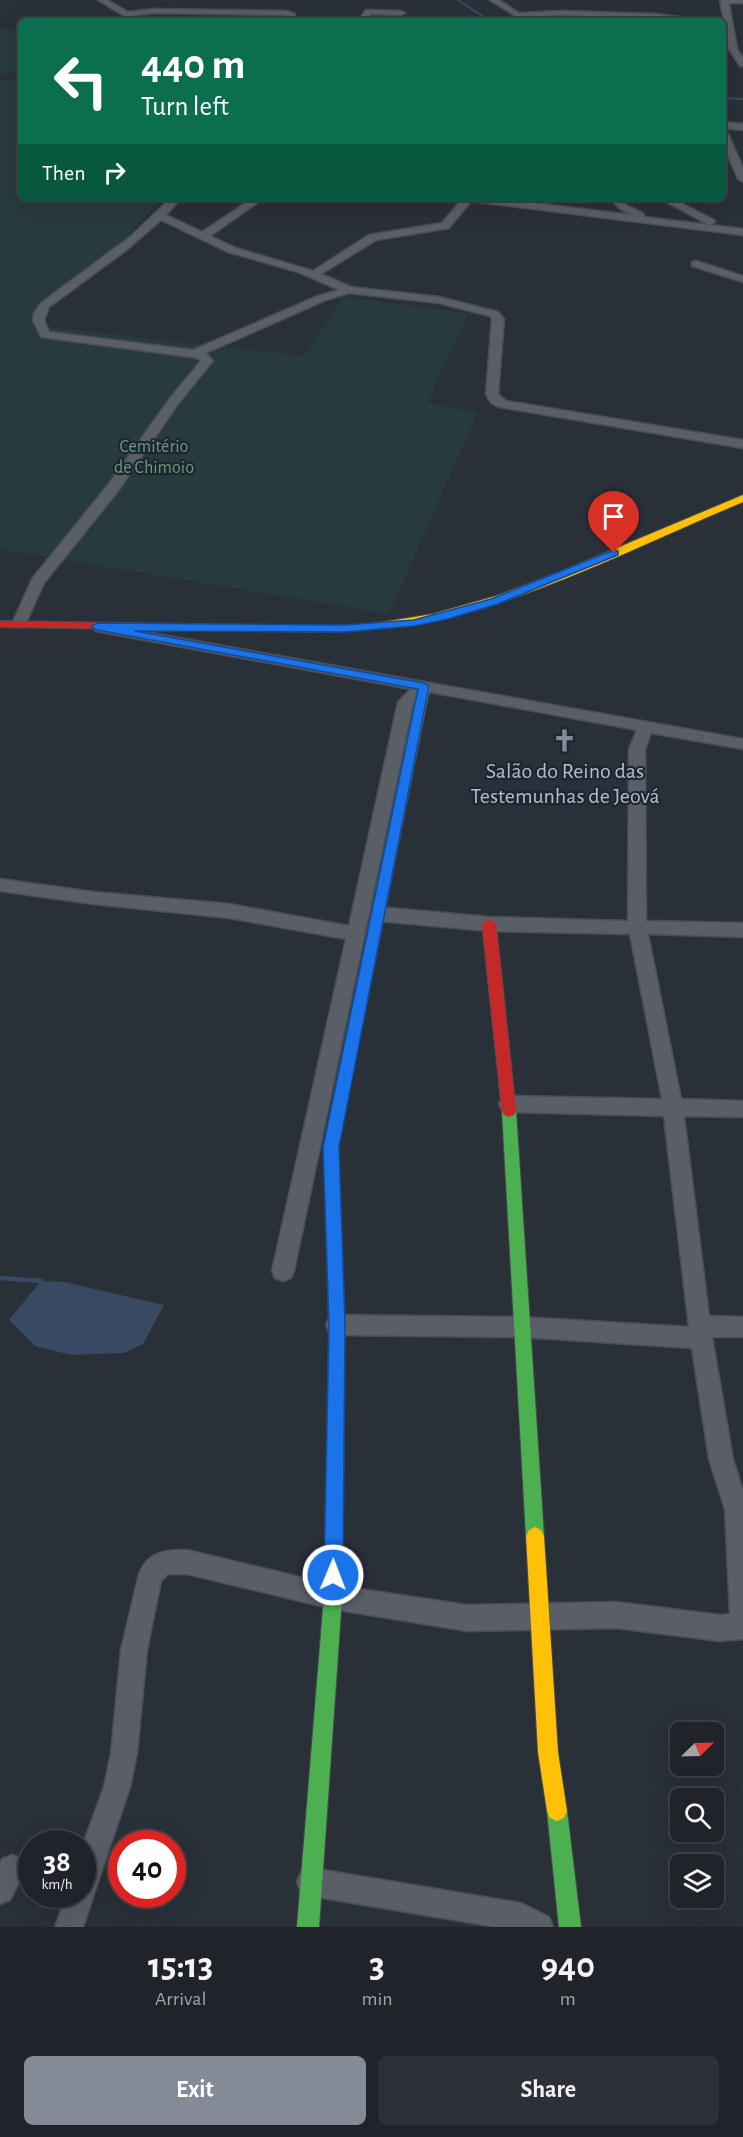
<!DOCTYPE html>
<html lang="en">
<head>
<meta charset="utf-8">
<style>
	:root { --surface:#20242a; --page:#2d3036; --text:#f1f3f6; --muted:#a2a4a8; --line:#3d4147; --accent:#848b96 }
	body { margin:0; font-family:"Alegreya Sans",sans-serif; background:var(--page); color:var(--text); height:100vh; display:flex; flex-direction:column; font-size:22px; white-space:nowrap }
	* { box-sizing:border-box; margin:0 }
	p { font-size:20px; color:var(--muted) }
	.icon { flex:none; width:33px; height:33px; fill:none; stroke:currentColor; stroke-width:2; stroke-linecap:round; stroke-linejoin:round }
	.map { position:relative; height:1927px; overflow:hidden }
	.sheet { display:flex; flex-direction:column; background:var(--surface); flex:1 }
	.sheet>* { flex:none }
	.top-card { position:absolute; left:18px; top:18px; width:708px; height:183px; border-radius:9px; box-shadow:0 6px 24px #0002,0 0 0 2px var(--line); background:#0b6e4f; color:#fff; overflow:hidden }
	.needle { width:39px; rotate:67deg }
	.buttons { position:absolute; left:670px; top:1722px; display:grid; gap:12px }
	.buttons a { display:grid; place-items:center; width:54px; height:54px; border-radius:9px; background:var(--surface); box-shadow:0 6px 24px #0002,0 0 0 2px var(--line); font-size:30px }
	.speed { position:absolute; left:18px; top:1830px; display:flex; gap:12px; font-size:30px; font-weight:700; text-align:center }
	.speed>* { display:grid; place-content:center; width:78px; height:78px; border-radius:50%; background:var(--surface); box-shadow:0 6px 24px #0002,0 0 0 2px var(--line); line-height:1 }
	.speed small { font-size:15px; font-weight:400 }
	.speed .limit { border:9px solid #d22; background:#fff; color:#111 }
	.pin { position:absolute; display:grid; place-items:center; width:51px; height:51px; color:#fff; margin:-62px -26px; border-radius:50% 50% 50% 0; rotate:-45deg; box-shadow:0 0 6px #0007 }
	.pin .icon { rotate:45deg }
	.me { position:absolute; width:66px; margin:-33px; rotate:1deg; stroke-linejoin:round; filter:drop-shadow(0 0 4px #0008) }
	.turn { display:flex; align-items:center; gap:21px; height:126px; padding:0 24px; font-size:27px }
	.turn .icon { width:78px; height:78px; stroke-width:2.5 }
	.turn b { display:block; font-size:42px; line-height:51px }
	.then { display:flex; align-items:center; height:57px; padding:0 24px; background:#0003; gap:12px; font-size:22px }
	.eta { display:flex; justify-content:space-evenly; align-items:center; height:102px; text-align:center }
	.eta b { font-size:36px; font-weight:700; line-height:42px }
	.action { display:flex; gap:12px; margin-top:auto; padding:12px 24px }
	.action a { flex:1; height:69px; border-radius:9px; background:var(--accent); color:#fff; font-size:24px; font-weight:700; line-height:69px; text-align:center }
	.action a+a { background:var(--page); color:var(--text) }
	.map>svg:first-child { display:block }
	.green { fill:#273a3e }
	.water { fill:#384963 }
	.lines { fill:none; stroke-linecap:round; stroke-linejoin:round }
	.stream-far1 { stroke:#384963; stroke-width:2 }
	.stream { stroke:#384963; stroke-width:4.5 }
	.street-casing { stroke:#484c53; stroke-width:3 }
	.fast-casing { stroke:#484c53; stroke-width:2 }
	.slow-casing { stroke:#484c53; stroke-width:2 }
	.jam-casing { stroke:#484c53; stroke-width:2 }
	.street { fill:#5a5e66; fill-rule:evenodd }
	.fast { fill:#4caf50; fill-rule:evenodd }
	.slow { fill:#ffc107; fill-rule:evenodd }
	.jam { fill:#c62828; fill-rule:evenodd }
	.route { fill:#1a73e8; stroke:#114b97; stroke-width:1.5 }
	.labels { text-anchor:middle; stroke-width:4.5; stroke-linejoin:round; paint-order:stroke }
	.far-park-label { font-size:18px; fill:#6b9a76; stroke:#1d2633 }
	.poi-label { font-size:22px; fill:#b4bcc9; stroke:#1d2633 }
</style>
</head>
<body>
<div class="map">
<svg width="743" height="1927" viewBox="0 0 743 1927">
	<rect width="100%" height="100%" fill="#2a3038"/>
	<path class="green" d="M 0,26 L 21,34 L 21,69 L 0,77 Z
		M 0,79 L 21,81 L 21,198 L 162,198 L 127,237 L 30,325 L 304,356 L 343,297 L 469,313 L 427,403 L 478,412 L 389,614 L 0,549 Z"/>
	<path class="water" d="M 41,1281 L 64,1282 L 164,1305 L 143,1344 L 124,1353 L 71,1355 L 35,1346 L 9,1320 Z"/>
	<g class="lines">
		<path class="stream-far1" d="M 458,0 L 490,21
			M 723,98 L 743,99"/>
		<path class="stream" d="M 0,1278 L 41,1281"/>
		<defs>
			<path id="street" d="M 98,0 L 107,0 L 128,12 L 154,9 L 287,11 L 295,14 L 294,21 L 286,21 L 287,15 L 154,13 L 135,15 L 141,20 L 133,21 Z
				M 490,0 L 499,0 L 519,13 L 562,11 L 656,14 L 709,21 L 562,15 L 517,17 Z
				M 720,0 L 743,0 L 743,3 L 729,3 L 737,49 L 743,58 L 743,66 L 740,66 L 729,49 Z
				M 366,10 L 401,11 L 405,13 L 401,15 L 371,14 L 366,21 L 358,21 Z
				M 723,122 L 743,124 L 743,130 L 723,128 Z
				M 723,131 L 728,134 L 743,168 L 743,182 L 738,179 L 723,144 Z
				M 171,198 L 181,198 L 166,215 L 202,232 L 253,198 L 264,198 L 210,236 L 236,248 L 313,271 L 369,235 L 442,223 L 463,198 L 492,198 L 633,215 L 620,209 L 610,198 L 620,198 L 626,205 L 643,213 L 644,217 L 709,225 L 659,198 L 671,198 L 714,220 L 715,222 L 710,225 L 743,229 L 743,235 L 471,201 L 449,228 L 376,240 L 321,274 L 351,287 L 439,297 L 498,312 L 504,319 L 498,394 L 506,401 L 743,440 L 743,448 L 499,407 L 491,403 L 486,394 L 492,319 L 490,316 L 439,303 L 349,293 L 326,300 L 206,353 L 213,361 L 211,363 L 178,404 L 118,491 L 44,583 L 24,627 L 14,627 L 12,624 L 32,579 L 108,485 L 170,398 L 201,361 L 198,358 L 41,337 L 33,320 L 34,313 L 41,303 L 130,237 ZM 161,220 L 228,252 L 298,272 L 339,290 L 318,296 L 193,350 L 49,332 L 44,320 L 49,307 L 125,251 Z
				M 696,261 L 743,276 L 743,282 L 692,266 L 692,262 Z
				M 101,624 L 743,739 L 743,749 L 651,733 L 645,749 L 646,921 L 743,923 L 743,937 L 648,934 L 681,1099 L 743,1101 L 743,1117 L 684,1116 L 709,1316 L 743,1317 L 743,1337 L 712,1337 L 733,1459 L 743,1491 L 743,1639 L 720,1641 L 616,1628 L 467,1631 L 333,1609 L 187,1574 L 168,1574 L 161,1581 L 147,1650 L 137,1753 L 130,1787 L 83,1927 L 55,1927 L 67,1894 L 82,1894 L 82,1847 L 104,1787 L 111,1753 L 121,1650 L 139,1574 C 148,1551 165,1550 187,1550 L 333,1585 L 467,1605 L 616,1602 L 720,1615 L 730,1614 L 725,1509 L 709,1459 L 692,1348 L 521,1337 L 337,1335 L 329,1332 L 326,1325 L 329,1318 L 337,1315 L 521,1317 L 689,1327 L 664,1116 L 509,1112 L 502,1110 L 499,1104 L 502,1098 L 509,1096 L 662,1099 L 630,934 L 489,931 L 379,921 L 373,919 L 370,914 L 373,909 L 379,907 L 489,917 L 628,921 L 629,749 L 637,730 L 430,692 L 428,695 L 418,697 L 413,703 L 294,1271 L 291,1278 L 283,1281 L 275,1278 L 272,1271 L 346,939 L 229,918 L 94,904 L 0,891 L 0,879 L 94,892 L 229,904 L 349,926 L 398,702 L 411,689 L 96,631 L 94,628 Z
				M 12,1855 L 22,1859 L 26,1869 L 10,1900 L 0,1904 L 0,1863 L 2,1859 Z
				M 311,1868 L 521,1903 L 549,1917 L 553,1927 L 496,1927 L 311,1896 L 301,1892 L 297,1882 L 301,1872 Z"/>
			<path id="fast" d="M 424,682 L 430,686 L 349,1091 L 347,1095 L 342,1097 L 337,1095 L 335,1091 L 418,686 Z
				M 509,1105 L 514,1107 L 516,1111 L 544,1536 L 541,1542 L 535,1545 L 529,1542 L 526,1536 L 502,1111 L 504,1107 Z
				M 337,1318 L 343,1320 L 345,1326 L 342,1597 L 319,1927 L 297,1927 L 324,1597 L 329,1326 L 331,1320 Z
				M 557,1801 L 564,1804 L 567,1811 L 581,1927 L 559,1927 L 547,1811 L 550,1804 Z"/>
			<path id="slow" d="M 743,495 L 743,502 C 644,543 537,599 431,621 C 397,628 362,631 327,632 L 322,629 L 327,626 L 364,625 L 433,614 L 496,596 L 562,571 Z
				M 342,1085 L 347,1087 L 349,1091 L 338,1147 L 345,1326 L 343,1332 L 337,1334 L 331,1332 L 329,1326 L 324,1147 L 335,1091 L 337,1087 Z
				M 535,1527 L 541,1530 L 544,1536 L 558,1752 L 567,1811 L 564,1818 L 557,1821 L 550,1818 L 547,1811 L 538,1752 L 526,1536 L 529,1530 Z"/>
			<path id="jam" d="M 0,621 L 327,626 L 332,629 L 327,632 L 0,627 Z
				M 489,919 L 496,924 L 516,1111 L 514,1115 L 509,1117 L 504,1115 L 502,1111 L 482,924 Z"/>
		</defs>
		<use href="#street" class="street-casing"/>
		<use href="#fast" class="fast-casing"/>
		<use href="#slow" class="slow-casing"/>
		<use href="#jam" class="jam-casing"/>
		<use href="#street" class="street"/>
		<use href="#fast" class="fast"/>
		<use href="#slow" class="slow"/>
		<use href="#jam" class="jam"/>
	</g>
	<path class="route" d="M 614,550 L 618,551 L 618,555 L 498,604 L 448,619 L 414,626 L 344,632 L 135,631 L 424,683 L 429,686 L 339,1147 L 345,1324 L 343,1575 L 340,1581 L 333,1584 L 327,1581 L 324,1575 L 329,1324 L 323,1147 L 418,689 L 97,630 L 91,627 L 97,623 L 344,625 L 414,620 L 491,599 Z"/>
	<defs>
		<symbol id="church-bare" viewBox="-9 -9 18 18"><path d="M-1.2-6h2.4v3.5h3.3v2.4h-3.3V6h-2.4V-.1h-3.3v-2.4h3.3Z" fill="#848b96" stroke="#1d2633" stroke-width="2.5" paint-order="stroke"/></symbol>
	</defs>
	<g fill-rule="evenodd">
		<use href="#church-bare" x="548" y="724" width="33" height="33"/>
	</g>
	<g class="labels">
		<g class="far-park-label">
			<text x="154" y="452">Cemitério<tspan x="154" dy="21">de Chimoio</tspan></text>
		</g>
		<g class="poi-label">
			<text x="565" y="778">Salão do Reino das<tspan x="565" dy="25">Testemunhas de Jeová</tspan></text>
		</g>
	</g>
</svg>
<div class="buttons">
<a><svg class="needle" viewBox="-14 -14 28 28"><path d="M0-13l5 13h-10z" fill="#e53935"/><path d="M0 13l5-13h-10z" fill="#a2a4a8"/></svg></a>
<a><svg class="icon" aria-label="search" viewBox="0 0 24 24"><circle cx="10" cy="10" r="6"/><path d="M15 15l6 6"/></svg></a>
<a><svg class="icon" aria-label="layers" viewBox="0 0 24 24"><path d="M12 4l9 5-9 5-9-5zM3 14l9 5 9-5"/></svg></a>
</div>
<div class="speed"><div>38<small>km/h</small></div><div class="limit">40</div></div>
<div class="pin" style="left:614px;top:553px;background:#d93025"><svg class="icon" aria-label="arrive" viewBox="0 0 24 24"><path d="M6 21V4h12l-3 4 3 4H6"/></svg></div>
<svg class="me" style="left:333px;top:1575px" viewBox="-20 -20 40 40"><circle r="17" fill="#1a73e8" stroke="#fff" stroke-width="3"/><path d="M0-11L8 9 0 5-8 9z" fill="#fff"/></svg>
<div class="top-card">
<div class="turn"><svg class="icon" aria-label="left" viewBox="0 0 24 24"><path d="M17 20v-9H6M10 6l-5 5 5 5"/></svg><div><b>440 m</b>Turn left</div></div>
<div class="then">Then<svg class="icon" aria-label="right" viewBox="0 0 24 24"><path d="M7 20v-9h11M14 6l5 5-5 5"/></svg></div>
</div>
</div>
<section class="sheet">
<div class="eta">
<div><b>15:13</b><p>Arrival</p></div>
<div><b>3</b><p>min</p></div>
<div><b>940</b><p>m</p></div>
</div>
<div class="action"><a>Exit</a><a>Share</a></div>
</section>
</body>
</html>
